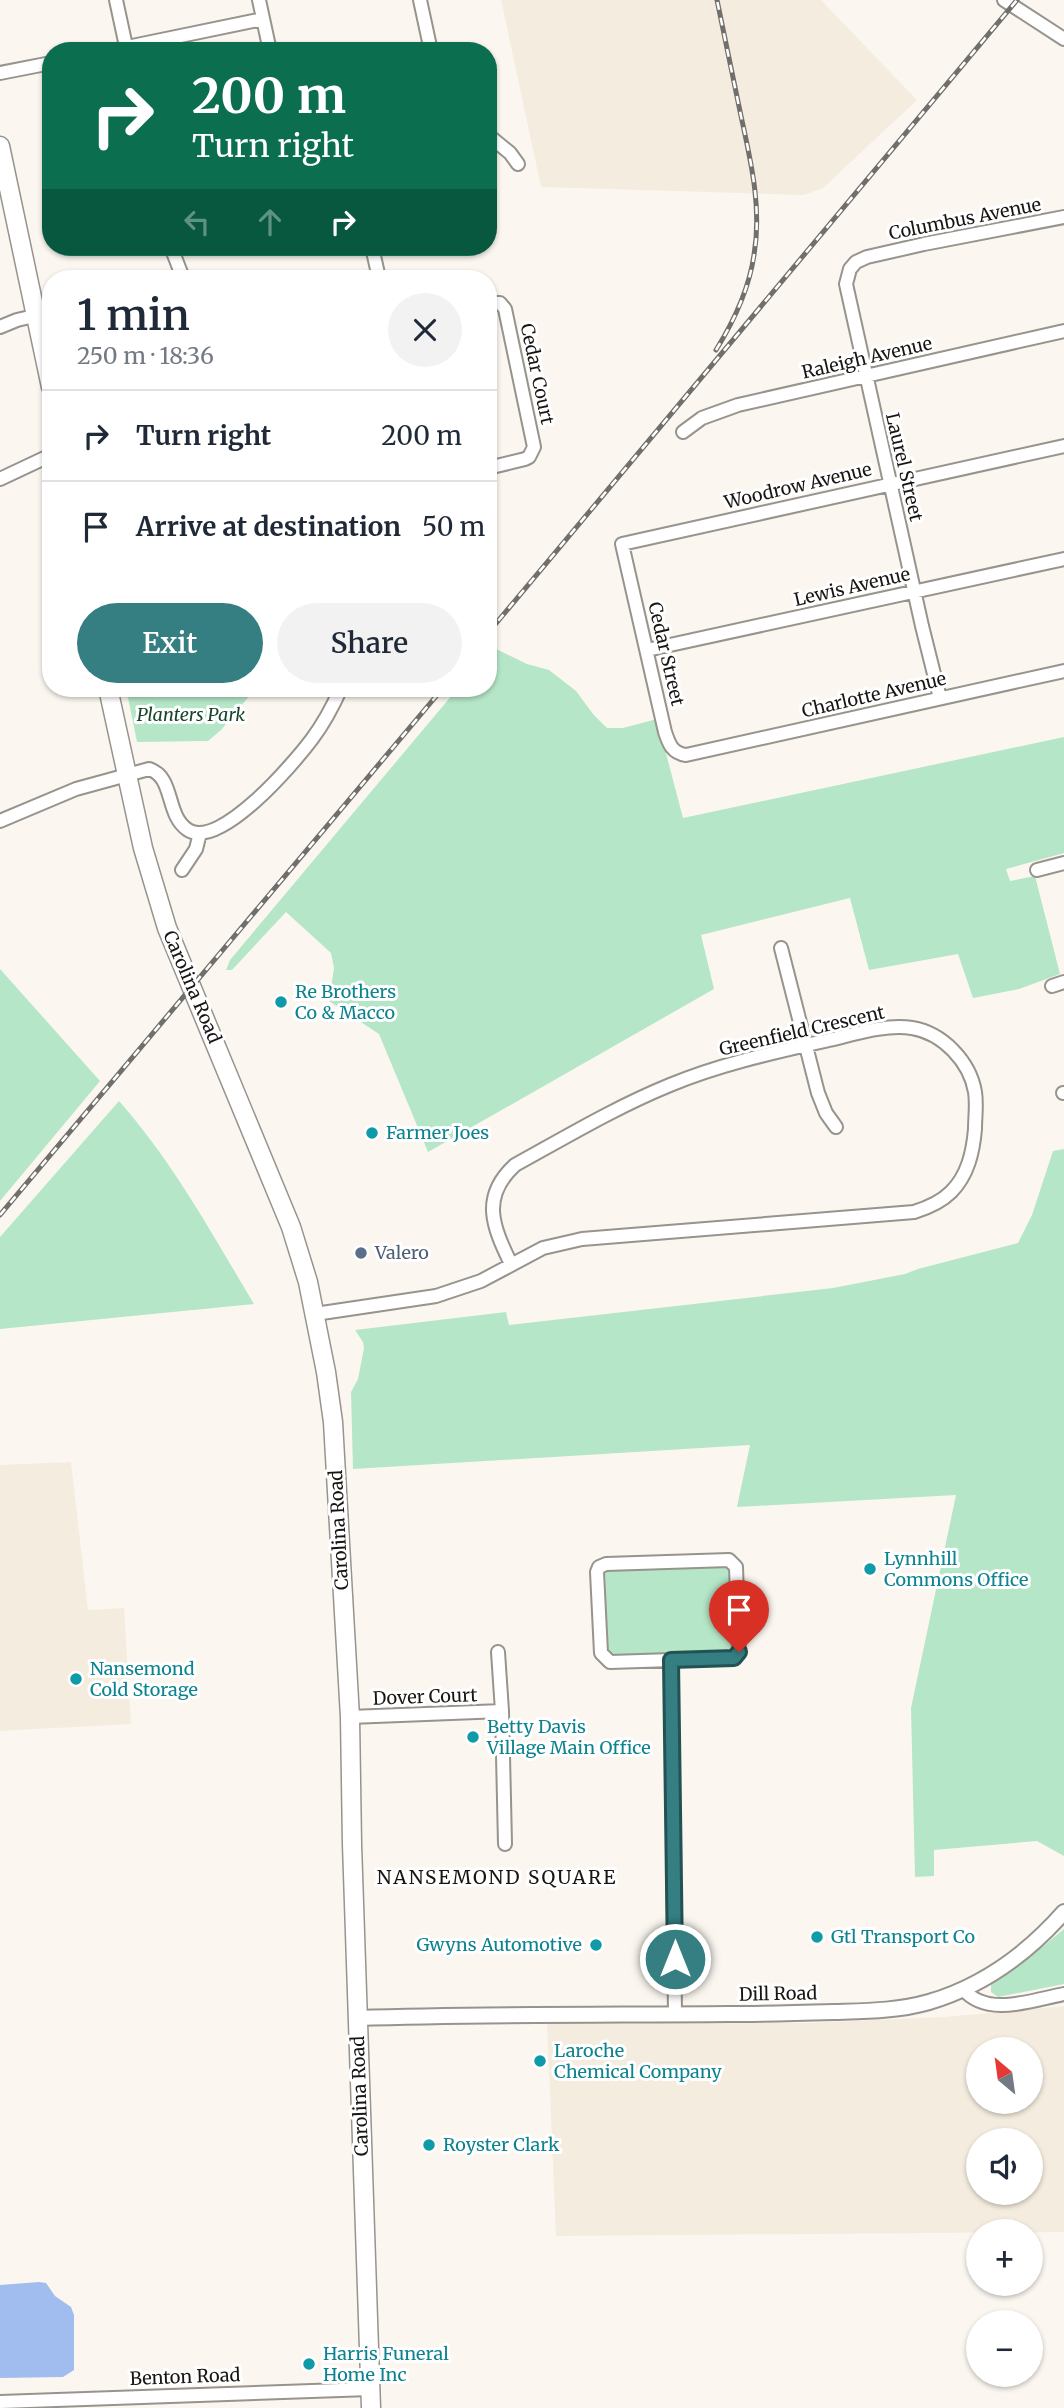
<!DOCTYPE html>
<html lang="en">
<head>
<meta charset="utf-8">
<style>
	:root { --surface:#fff; --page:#f2f2f3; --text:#1f2937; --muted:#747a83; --line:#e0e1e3; --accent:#357e81 }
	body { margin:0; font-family:Merriweather,serif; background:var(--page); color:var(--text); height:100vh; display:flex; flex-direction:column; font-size:26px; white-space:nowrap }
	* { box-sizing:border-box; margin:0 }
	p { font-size:23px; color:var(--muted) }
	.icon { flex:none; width:38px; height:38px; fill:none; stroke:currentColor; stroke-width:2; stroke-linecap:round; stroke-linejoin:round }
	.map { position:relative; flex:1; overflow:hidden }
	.drawer { position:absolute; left:42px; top:270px; width:455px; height:427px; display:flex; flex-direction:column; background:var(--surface); border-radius:28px; box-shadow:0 2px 5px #0004 }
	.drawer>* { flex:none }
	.top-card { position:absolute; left:42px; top:42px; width:455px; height:214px; border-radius:28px; box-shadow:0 2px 5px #0004; background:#0b6e4f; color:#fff; overflow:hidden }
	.needle { width:46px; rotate:331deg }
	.fabs { position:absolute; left:966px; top:2037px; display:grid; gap:14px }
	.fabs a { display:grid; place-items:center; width:77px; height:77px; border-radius:50%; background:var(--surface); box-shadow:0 2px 5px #0004; font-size:35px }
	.pin { position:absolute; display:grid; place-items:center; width:60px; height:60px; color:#fff; margin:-72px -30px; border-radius:50% 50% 50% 0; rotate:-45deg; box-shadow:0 0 7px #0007 }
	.pin .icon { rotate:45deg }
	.me { position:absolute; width:77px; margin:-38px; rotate:0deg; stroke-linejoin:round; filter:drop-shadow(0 0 5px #0008) }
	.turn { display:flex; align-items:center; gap:24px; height:147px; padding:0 35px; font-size:32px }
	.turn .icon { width:91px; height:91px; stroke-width:2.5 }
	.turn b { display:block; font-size:49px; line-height:60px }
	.lanes { display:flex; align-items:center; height:66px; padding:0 35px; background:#0003; justify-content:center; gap:35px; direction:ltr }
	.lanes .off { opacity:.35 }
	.round { display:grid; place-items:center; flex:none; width:74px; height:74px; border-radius:37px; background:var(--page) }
	.overview { display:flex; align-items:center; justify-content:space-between; height:119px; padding:0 35px }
	h1 { font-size:42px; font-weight:600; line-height:52px }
	.cta { display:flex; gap:14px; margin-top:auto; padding:14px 35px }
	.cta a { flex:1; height:80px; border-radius:42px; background:var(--accent); color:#fff; font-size:28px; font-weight:600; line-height:80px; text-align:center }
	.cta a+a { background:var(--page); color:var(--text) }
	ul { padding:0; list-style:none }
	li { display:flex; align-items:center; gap:21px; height:91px; padding:0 35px; border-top:2px solid var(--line) }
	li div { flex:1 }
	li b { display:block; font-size:26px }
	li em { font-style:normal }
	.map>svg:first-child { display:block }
	.built { fill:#f4eddf; fill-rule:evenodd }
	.green { fill:#b5e6c7 }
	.water { fill:#a1bcef }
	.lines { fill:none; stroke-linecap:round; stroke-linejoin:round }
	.minor-casing { stroke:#97938d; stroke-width:16 }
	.tertiary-casing { stroke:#97938d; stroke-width:18 }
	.primary-casing { stroke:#97938d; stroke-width:21 }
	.minor { stroke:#fff; stroke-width:12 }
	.tertiary { stroke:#fff; stroke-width:14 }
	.primary { stroke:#fff; stroke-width:18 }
	.rail-casing { stroke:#716f6b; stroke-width:5 }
	.rail { stroke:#fff; stroke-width:2.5; stroke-dasharray:8; stroke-linecap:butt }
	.route-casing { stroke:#225254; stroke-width:18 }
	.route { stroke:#357e81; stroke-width:12 }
	.culture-dot { fill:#0f9aa8; stroke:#fff; stroke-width:2.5 }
	.service-dot { fill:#5c6f8a; stroke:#fff; stroke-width:2.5 }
	.labels { text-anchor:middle; stroke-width:6; stroke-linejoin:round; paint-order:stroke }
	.street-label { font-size:18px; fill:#181614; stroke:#fff }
	.park-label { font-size:18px; font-style:italic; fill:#17442c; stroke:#fff }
	.culture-label { font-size:18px; fill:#0d838f; stroke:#fff; text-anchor:start }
	.service-label { font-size:18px; fill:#4e5e75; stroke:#fff; text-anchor:start }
	.neighbourhood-label { font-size:19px; letter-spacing:2px; fill:#181614; stroke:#fff }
</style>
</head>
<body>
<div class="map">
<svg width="1064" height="2408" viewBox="0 0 1064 2408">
	<rect width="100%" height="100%" fill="#fbf7f0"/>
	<path class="built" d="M 501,0 L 821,0 L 917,100 L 823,188 L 804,195 L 541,187 Z
		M 71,1462 L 88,1610 L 124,1608 L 131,1724 L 0,1731 L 0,1465 Z
		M 1064,2006 L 1064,2232 L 556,2236 L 547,2022 L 808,2023 L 944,2017 ZM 978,2049 L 1031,2049 L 1031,2102 L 978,2102 ZM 978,2140 L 1031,2140 L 1031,2193 L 978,2193 Z"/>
	<path class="green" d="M 492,647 L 527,664 L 549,670 L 576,691 L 593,714 L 607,728 L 623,728 L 657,719 L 683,818 L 1064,737 L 1064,853 L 1006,869 L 1010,881 L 1035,876 L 1060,974 L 1019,989 L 973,998 L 958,954 L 869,970 L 850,898 L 701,935 L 714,989 L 428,1152 L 379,1034 L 329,1001 L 334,968 L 331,953 L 286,912 L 232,970 L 226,970 L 230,960 L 458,688 L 488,688 L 488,652 Z
		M 126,688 L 256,688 L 221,730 L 208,741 L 137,742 Z
		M 0,969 L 100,1081 L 0,1201 Z
		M 119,1101 C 173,1162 212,1234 254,1304 L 0,1329 L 0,1237 Z
		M 1064,1149 L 1064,1856 L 1037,1841 L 934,1850 L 934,1876 L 915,1877 L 911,1708 L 956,1495 L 737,1507 L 750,1445 L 353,1469 L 351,1392 L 358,1379 L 364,1348 L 363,1342 L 355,1330 L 506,1312 L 509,1325 L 833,1288 L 905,1274 L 918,1269 L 1018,1243 L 1032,1215 L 1053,1151 Z
		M 731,1566 L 732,1652 L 606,1655 L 605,1569 Z
		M 1064,1929 L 1064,1984 L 998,1997 L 991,1992 L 991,1984 L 997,1978 L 1030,1957 Z"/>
	<path class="water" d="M 39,2282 L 46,2283 L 55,2296 L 71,2307 L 74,2315 L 74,2370 L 63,2377 L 0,2378 L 0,2285 Z"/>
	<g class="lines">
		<defs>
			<path id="minor" d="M 116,0 L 127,51
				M 259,0 L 270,51
				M 420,0 L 431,51
				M 1004,0 L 1064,39
				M 108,51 L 263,19
				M 0,73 L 51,63
				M 488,135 L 510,153 L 518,164
				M 171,247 L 183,278
				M 372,247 L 379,278
				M 488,303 L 500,303 L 505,309 L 534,447 L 529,457 L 525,459 L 488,468
				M 0,327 L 17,320 L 51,312
				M 683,432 L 702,418 L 738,405 L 1064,331
				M 1064,446 L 622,544 L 665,732 C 669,744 672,753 686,755 L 1064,671
				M 0,479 L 51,455
				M 647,650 L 1064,559
				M 940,698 L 922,626 L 846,284 L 850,269 L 856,262 L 867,257 L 924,244 L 1064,217
				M 0,821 L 76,789 L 149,769 C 175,777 165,815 188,830 C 220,850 294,763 312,739 C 324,723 333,706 341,688
				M 182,870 L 196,849 L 200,833
				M 1037,870 L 1064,863
				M 781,948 L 818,1093 L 826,1113 L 836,1127
				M 1052,986 L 1064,982
				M 1063,1093 L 1064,1093
				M 315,1314 L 436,1296 L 481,1281 L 543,1248 L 582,1239 L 914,1212 C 927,1208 941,1202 951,1192 C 968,1175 973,1152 975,1129 C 975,1117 977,1104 975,1092 C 970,1062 943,1033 912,1028 C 885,1024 855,1034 829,1040 C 776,1052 720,1064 670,1085 C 616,1107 566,1137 515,1165 C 480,1197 493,1227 511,1264
				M 729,1560 L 736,1567 L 739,1652 L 734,1658 L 610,1662 L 601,1653 L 597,1572 L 599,1567 L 606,1564 Z
				M 498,1652 L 502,1711 L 505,1844
				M 671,1660 L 675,2014
				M 350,1717 L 502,1711
				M 963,1989 C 987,2018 1032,2000 1064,1994
				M 0,2402 L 370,2389"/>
			<path id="tertiary" d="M 358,2018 C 481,2014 605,2015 728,2014 C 764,2014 799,2013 834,2012 C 866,2011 898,2011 929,2002 C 983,1986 1027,1954 1064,1912"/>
			<path id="primary" d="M 0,146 L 51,387
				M 108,688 L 143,848 L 167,928 L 291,1227 L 308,1282 L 326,1372 L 333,1422 L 350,1717 L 352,1844 L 371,2408"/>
		</defs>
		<use href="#minor" class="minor-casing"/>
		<use href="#tertiary" class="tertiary-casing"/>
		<use href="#primary" class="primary-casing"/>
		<use href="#minor" class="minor"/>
		<use href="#tertiary" class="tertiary"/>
		<use href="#primary" class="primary"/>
		<defs>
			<path id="rail" d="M 716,350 C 734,321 749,289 754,255 C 762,208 751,162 741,116 C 733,78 725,39 717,0
				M 488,633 L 1017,0
				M 0,1215 L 443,688"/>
		</defs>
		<use href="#rail" class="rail-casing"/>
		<use href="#rail" class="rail"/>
	</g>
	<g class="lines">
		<defs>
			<path id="route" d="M 675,1959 L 671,1660 L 734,1658 L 739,1652"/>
		</defs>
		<use href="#route" class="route-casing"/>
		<use href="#route" class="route"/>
	</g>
	<g class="culture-dot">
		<circle cx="281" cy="1002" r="7"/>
		<circle cx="372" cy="1133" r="7"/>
		<circle cx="870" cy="1569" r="7"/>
		<circle cx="76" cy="1679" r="7"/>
		<circle cx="473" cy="1737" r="7"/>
		<circle cx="817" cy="1937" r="7"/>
		<circle cx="596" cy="1945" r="7"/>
		<circle cx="540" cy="2061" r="7"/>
		<circle cx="429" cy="2145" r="7"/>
		<circle cx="309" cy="2364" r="7"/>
	</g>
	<circle class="service-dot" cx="361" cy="1253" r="7"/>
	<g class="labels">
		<g class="street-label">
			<text transform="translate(965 219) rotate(-11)" y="6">Columbus Avenue</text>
			<text transform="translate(867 358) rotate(-13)" y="6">Raleigh Avenue</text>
			<text transform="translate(537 374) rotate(78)" y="6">Cedar Court</text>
			<text transform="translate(904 467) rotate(77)" y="6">Laurel Street</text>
			<text transform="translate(798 486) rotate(-13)" y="6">Woodrow Avenue</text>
			<text transform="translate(852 587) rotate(-13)" y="6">Lewis Avenue</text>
			<text transform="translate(666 654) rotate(77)" y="6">Cedar Street</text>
			<text transform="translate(874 695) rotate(-13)" y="6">Charlotte Avenue</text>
			<text transform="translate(192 987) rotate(67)" y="6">Carolina Road</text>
			<text transform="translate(802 1031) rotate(-13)" y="6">Greenfield Crescent</text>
			<text transform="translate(339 1530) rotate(-93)" y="6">Carolina Road</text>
			<text transform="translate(425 1697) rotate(-2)" y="6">Dover Court</text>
			<text transform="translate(778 1994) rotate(-1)" y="6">Dill Road</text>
			<text transform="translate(360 2096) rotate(-92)" y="6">Carolina Road</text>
			<text transform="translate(185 2377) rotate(-2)" y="6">Benton Road</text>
		</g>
		<g class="park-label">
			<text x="191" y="721">Planters Park</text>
		</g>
		<g class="culture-label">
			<text x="295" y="998">Re Brothers<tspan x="295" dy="21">Co &amp; Macco</tspan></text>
			<text x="386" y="1139">Farmer Joes</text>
			<text x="884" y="1565">Lynnhill<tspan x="884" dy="21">Commons Office</tspan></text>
			<text x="90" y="1675">Nansemond<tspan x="90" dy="21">Cold Storage</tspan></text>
			<text x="487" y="1733">Betty Davis<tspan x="487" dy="21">Village Main Office</tspan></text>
			<text x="831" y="1943">Gtl Transport Co</text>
			<text x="582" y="1951" text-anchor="end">Gwyns Automotive</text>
			<text x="554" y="2057">Laroche<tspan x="554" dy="21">Chemical Company</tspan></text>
			<text x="443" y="2151">Royster Clark</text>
			<text x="323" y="2360">Harris Funeral<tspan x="323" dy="21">Home Inc</tspan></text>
		</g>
		<g class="service-label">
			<text x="375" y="1259">Valero</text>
		</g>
		<g class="neighbourhood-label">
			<text x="497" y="1884">NANSEMOND SQUARE</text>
		</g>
	</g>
</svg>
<div class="fabs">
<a><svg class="needle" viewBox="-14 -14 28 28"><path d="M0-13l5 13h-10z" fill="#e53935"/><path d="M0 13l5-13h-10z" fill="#747a83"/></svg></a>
<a><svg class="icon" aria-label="sound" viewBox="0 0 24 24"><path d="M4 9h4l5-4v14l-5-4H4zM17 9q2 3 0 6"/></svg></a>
<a>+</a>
<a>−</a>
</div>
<div class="pin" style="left:739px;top:1652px;background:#d93025"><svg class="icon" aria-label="arrive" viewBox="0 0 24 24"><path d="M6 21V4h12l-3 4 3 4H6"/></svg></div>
<svg class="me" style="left:675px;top:1959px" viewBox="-20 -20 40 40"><circle r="17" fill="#357e81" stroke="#fff" stroke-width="3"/><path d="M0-11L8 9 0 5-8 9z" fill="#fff"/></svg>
<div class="top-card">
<div class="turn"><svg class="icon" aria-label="right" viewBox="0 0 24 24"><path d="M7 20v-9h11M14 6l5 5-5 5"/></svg><div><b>200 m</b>Turn right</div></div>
<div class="lanes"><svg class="icon off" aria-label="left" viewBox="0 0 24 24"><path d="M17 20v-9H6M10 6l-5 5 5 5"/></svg><svg class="icon off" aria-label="ahead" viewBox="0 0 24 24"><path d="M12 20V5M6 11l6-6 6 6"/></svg><svg class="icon" aria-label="right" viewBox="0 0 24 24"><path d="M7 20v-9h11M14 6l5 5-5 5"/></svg></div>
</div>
<section class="drawer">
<div class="overview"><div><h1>1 min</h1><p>250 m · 18:36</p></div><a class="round"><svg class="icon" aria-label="close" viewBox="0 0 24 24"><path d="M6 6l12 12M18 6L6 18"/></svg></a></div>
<ul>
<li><svg class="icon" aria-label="right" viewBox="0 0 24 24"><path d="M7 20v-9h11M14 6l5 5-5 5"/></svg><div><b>Turn right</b></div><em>200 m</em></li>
<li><svg class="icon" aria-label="arrive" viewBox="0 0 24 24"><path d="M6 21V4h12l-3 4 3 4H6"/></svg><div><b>Arrive at destination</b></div><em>50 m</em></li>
</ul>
<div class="cta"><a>Exit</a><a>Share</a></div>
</section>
</div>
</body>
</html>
